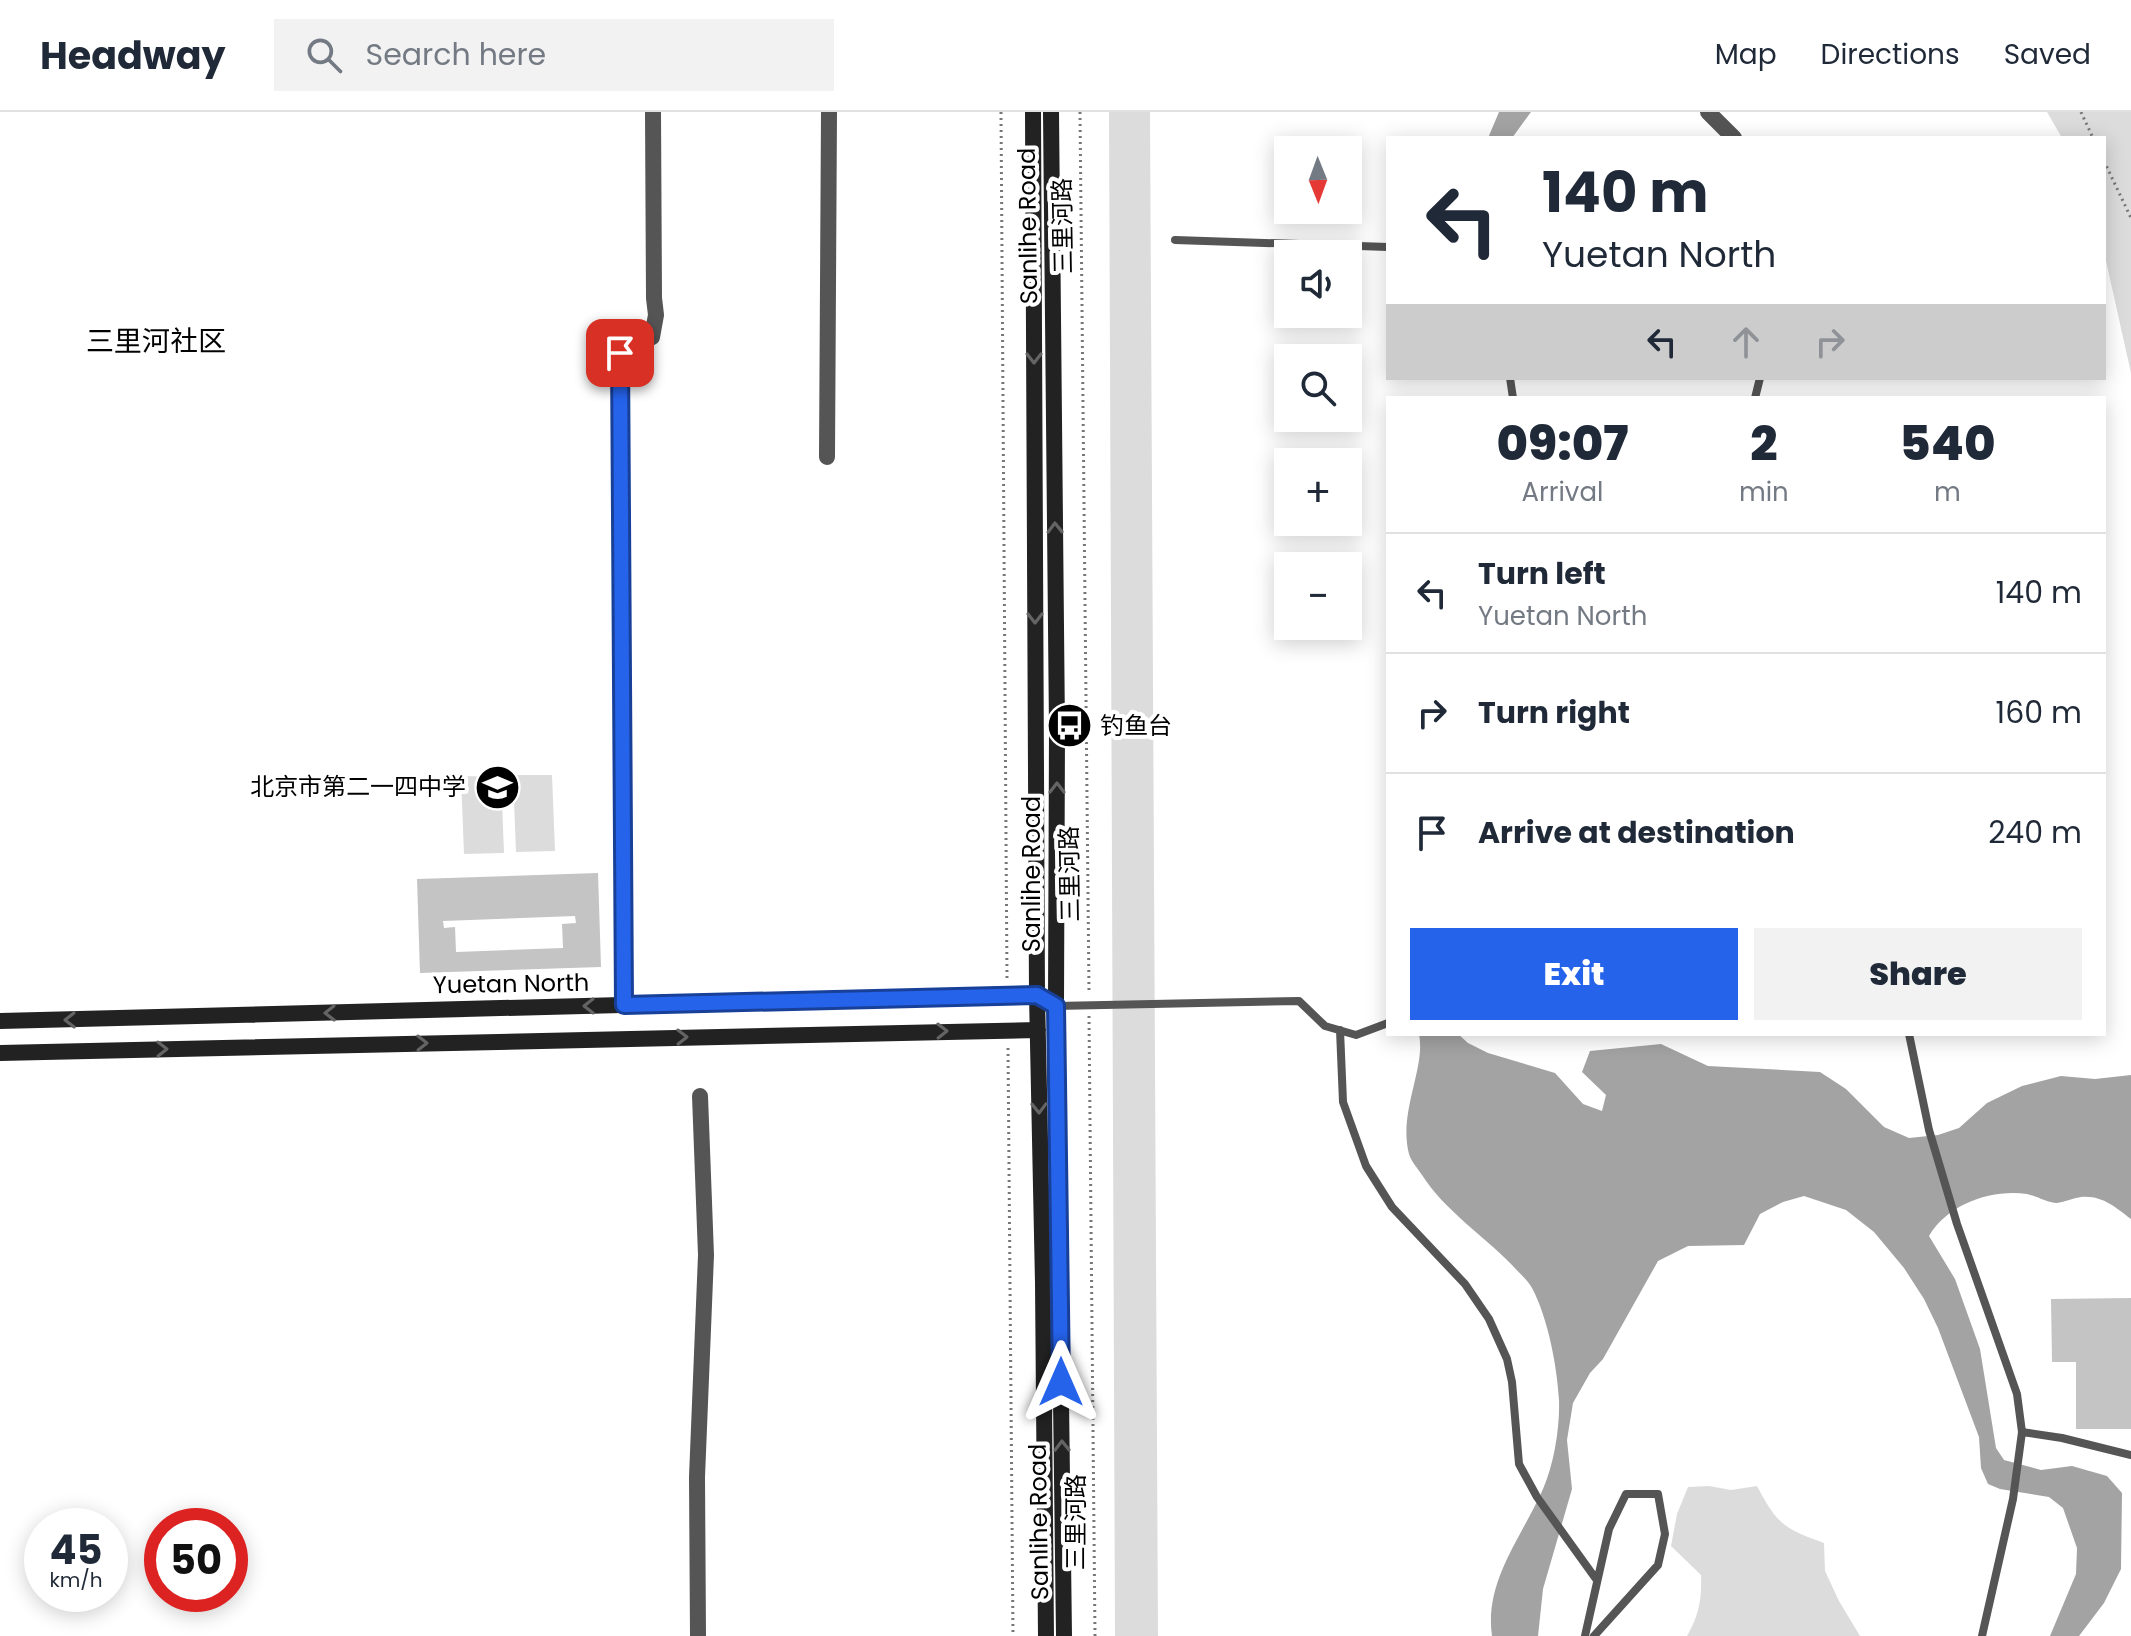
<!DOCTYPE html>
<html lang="en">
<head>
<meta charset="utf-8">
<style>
	:root { --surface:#fff; --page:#f2f2f3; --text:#1f2937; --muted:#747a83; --line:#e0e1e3; --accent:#2563eb }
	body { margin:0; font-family:Poppins,"Noto Sans SC",sans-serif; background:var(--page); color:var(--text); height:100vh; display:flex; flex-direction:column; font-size:30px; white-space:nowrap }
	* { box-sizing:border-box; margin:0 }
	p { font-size:26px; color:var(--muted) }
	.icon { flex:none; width:44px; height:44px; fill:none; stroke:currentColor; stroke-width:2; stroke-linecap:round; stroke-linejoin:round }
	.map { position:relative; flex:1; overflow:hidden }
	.details { position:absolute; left:1386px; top:284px; width:720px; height:640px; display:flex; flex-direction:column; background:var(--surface); border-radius:0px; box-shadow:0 4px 20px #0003 }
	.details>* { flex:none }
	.guide { position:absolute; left:1386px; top:24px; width:720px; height:244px; border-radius:0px; box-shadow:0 4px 20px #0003; background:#fff; color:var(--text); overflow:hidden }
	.needle { width:52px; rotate:179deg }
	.controls { position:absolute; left:1274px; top:24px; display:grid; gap:16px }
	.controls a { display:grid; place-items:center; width:88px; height:88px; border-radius:0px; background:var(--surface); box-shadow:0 4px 20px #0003; font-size:40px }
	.speed { position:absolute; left:24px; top:1396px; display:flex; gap:16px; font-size:40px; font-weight:700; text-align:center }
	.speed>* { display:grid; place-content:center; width:104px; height:104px; border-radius:50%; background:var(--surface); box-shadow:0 4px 20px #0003; line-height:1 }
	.speed small { font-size:20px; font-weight:400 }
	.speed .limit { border:12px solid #d22; background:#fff; color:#111 }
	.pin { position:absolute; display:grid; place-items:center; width:68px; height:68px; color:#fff; margin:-34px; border-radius:16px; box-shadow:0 4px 12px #0006 }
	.me { position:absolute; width:88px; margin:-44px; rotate:0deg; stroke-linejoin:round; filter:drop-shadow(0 0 6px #0008) }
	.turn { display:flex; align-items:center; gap:28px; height:168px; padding:0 24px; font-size:36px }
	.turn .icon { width:104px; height:104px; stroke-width:2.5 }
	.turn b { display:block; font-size:56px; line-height:68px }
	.lanes { display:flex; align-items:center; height:76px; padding:0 24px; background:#0003; justify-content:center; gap:40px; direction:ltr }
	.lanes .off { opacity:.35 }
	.eta { display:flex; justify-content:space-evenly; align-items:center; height:136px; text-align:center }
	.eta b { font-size:48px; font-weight:800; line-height:56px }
	.button { display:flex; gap:16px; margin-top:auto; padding:16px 24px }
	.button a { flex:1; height:92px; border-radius:0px; background:var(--accent); color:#fff; font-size:32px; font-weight:800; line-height:92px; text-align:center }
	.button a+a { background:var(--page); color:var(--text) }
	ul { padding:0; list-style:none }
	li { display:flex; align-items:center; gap:24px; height:120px; padding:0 24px; border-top:2px solid var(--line) }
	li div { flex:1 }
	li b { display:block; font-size:30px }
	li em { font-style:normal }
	header { display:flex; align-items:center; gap:48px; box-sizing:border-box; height:112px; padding:0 40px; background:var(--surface); border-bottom:2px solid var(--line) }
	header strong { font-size:38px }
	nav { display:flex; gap:44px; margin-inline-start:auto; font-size:28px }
	.search { width:560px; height:72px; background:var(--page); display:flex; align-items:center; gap:20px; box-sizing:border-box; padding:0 28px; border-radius:0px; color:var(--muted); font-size:30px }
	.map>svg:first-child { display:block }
	.green { fill:#dcdcdc }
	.water { fill:#a3a3a3 }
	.building { fill:#c4c4c4; fill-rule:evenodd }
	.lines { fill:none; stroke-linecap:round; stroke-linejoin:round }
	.path { stroke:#777; stroke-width:3; stroke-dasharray:2 4; stroke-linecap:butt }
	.service { stroke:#555; stroke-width:8 }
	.minor { stroke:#555; stroke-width:16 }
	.secondary { stroke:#222; stroke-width:16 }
	.oneway { stroke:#646464 }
	.route-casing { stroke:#184099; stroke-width:20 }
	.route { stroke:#2563eb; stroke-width:14 }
	.labels { text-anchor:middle; stroke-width:8; stroke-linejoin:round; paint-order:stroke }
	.street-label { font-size:24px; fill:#000; stroke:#fff }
	.poi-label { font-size:24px; fill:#000; stroke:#fff; text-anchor:start }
	.quarter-label { font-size:28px; fill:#000; stroke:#fff }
</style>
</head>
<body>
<header>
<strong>Headway</strong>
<div class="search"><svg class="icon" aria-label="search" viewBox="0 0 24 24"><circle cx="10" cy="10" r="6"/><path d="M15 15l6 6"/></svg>Search here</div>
<nav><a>Map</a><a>Directions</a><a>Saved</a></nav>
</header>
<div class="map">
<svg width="2131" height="1524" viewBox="0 0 2131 1524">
	<rect width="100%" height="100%" fill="#fff"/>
	<path class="green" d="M 1109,0 L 1150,0 L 1158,1524 L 1115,1524 Z
		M 2047,0 L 2131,0 L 2131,261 L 2104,140 L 2104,26 L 2062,26 Z
		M 513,663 L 552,663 L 555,739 L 516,740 Z
		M 461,664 L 501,665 L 504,741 L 464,742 Z
		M 1709,1374 L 1731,1378 L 1757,1374 C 1778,1413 1783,1416 1824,1431 L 1825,1459 L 1839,1489 L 1860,1524 L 1687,1524 C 1699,1504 1702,1486 1701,1463 L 1671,1434 L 1677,1402 L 1688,1375 Z"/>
	<path class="water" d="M 1499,0 L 1531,0 L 1512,26 L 1488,26 Z
		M 1419,922 L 1458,922 L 1468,931 L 1488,941 L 1555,961 L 1583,992 L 1602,999 L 1606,983 L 1582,960 L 1590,939 L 1661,932 L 1708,954 L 1820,960 L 1846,977 L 1884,1015 L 1909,1026 L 1938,1023 L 1959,1016 L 1987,991 L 2022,974 L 2061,964 L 2095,967 L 2131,963 L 2131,1107 C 2115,1095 2102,1083 2081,1085 C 2073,1086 2065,1090 2057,1091 C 2047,1091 2037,1084 2027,1082 C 1991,1077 1948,1092 1929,1124 L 1955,1167 L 1980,1237 L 1996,1336 L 2004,1348 L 2041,1358 L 2072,1354 L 2107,1364 L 2122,1381 L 2121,1457 L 2104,1491 L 2079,1524 L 2050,1524 L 2076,1462 L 2077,1436 L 2063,1396 L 2049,1385 L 2000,1377 L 1988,1372 L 1981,1356 L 1979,1325 L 1938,1216 L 1924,1187 L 1904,1156 L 1874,1120 L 1846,1098 L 1804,1084 L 1783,1090 L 1760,1102 L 1744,1133 L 1688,1134 L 1658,1149 L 1603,1247 L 1590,1261 L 1573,1291 L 1567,1328 L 1572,1377 L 1543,1477 L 1538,1524 L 1492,1524 C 1484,1469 1522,1425 1543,1377 C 1554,1352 1560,1315 1559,1288 C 1557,1254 1548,1206 1532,1176 C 1527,1167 1518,1160 1512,1153 C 1482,1122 1445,1099 1422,1063 C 1418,1057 1411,1049 1409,1042 C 1398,1000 1426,956 1419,922 Z"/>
	<path class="building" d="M 598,761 L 601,855 L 420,861 L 417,767 ZM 575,804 L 576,811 L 562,812 L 563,836 L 456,840 L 455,815 L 444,816 L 443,809 Z
		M 2131,1186 L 2131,1317 L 2076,1317 L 2076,1250 L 2052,1250 L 2051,1187 Z"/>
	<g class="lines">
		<path class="path" d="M 1001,0 L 1007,868
			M 1080,0 L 1089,880
			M 2081,0 L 2093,26
			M 2104,49 L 2131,106
			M 1089,904 L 1095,1524
			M 1008,936 L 1013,1524"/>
		<path class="service" d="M 1175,128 L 1388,135
			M 1510,266 L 1513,286
			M 1755,286 L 1760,266
			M 1056,894 L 1299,889 L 1325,914 L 1356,923 L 1388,911
			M 1340,918 L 1343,990 L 1366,1054 L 1392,1095 L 1465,1172 L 1489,1207 L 1507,1247 L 1512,1270 L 1519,1352 L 1537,1385 L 1596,1467
			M 1909,922 L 1929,1018 L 1957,1112 L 2017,1282 L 2022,1320 L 2013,1387 L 1982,1524
			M 2022,1320 L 2062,1326 L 2131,1343
			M 1585,1524 L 1609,1417 L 1626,1382 L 1658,1382 L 1665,1422 L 1658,1453 L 1594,1524"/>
		<path class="minor" d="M 1708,0 L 1734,26
			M 827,345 L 829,0
			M 624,893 L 620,241 L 652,225 L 656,203 L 654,186 L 653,0
			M 698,1524 L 697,1365 L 706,1143 L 700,984"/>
		<path class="secondary" d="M 1033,0 L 1037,883 L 1043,1171 L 1046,1524
			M 1051,0 L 1057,617 L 1056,894 L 1064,1524
			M 0,909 L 1008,883 L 1037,883 L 1045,887
			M 0,941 L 1038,918"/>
	</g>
	<defs><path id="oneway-chevron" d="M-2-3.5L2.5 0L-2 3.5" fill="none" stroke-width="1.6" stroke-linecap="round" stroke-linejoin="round" transform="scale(2)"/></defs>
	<g class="oneway">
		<use href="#oneway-chevron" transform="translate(1034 246) rotate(90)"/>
		<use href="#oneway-chevron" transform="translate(1055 416) rotate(-91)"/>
		<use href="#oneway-chevron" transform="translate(1035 506) rotate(90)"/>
		<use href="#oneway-chevron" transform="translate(1057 676) rotate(-90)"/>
		<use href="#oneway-chevron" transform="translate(589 894) rotate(179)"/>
		<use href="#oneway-chevron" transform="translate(330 901) rotate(179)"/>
		<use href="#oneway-chevron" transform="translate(70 908) rotate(179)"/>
		<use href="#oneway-chevron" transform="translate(942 919) rotate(-1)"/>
		<use href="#oneway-chevron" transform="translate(682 925) rotate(-1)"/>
		<use href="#oneway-chevron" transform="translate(422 931) rotate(-1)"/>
		<use href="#oneway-chevron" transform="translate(162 937) rotate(-1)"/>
		<use href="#oneway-chevron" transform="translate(1039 996) rotate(89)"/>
		<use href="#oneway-chevron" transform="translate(1062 1334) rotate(-91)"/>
	</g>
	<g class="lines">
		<defs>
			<path id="route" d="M 620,241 L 624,893 L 1037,883 L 1056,894 L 1061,1270"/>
		</defs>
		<use href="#route" class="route-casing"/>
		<use href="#route" class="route"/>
	</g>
	<defs>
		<symbol id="bus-disc" viewBox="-11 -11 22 22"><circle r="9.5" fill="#000" stroke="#fff"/><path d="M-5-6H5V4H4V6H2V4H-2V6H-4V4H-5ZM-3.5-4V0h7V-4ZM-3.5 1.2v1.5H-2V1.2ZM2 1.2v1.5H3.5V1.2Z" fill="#fff"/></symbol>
		<symbol id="school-disc" viewBox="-11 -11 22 22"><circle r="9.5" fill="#000" stroke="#fff"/><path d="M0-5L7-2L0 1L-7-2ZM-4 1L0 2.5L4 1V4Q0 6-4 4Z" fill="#fff"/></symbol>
	</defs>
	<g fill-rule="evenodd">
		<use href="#bus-disc" x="1044" y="588" width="51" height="51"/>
		<use href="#school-disc" x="472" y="650" width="51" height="51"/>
	</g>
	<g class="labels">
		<g class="street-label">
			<text transform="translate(1028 114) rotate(-91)" y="8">Sanlihe Road</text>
			<text transform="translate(1063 114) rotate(-91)" y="8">三里河路</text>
			<text transform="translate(1032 762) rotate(-90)" y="8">Sanlihe Road</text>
			<text transform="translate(1070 762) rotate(-91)" y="8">三里河路</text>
			<text transform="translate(511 872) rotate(-1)" y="8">Yuetan North</text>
			<text transform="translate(1039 1410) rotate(-91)" y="8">Sanlihe Road</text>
			<text transform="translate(1076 1410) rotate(-90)" y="8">三里河路</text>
		</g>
		<g class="poi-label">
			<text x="1100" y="622">钓鱼台</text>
			<text x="466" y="683" text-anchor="end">北京市第二一四中学</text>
		</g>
		<g class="quarter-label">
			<text x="156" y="239">三里河社区</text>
		</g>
	</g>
</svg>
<div class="controls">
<a><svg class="needle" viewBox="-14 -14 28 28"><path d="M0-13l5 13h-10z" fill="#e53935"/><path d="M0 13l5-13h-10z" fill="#747a83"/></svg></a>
<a><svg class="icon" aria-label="sound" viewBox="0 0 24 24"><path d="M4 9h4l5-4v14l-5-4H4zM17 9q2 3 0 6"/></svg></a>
<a><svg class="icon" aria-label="search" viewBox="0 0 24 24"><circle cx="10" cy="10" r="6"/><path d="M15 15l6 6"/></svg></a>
<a>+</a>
<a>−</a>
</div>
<div class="speed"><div>45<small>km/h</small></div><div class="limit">50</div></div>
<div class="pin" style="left:620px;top:241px;background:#d93025"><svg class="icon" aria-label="arrive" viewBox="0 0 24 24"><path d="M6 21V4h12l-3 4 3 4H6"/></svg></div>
<svg class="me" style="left:1061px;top:1270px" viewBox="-20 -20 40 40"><path d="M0-17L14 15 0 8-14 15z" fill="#2563eb" stroke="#fff" stroke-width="4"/></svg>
<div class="guide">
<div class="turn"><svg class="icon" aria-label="left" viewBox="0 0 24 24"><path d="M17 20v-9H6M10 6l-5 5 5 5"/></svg><div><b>140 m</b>Yuetan North</div></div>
<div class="lanes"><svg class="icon" aria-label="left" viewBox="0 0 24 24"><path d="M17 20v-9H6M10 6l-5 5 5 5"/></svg><svg class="icon off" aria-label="ahead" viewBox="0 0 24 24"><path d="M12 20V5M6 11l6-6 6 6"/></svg><svg class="icon off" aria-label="right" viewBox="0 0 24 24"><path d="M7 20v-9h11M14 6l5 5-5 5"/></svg></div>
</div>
<section class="details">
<div class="eta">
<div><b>09:07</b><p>Arrival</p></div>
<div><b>2</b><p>min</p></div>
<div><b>540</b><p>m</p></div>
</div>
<ul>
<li><svg class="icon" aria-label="left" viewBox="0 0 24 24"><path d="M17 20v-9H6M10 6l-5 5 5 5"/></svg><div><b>Turn left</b><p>Yuetan North</p></div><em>140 m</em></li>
<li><svg class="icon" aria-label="right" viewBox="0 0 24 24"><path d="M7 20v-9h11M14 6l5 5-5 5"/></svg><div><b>Turn right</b></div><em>160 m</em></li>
<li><svg class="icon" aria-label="arrive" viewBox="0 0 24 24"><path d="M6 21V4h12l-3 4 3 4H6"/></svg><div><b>Arrive at destination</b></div><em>240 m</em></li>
</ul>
<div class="button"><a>Exit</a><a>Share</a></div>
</section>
</div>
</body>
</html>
